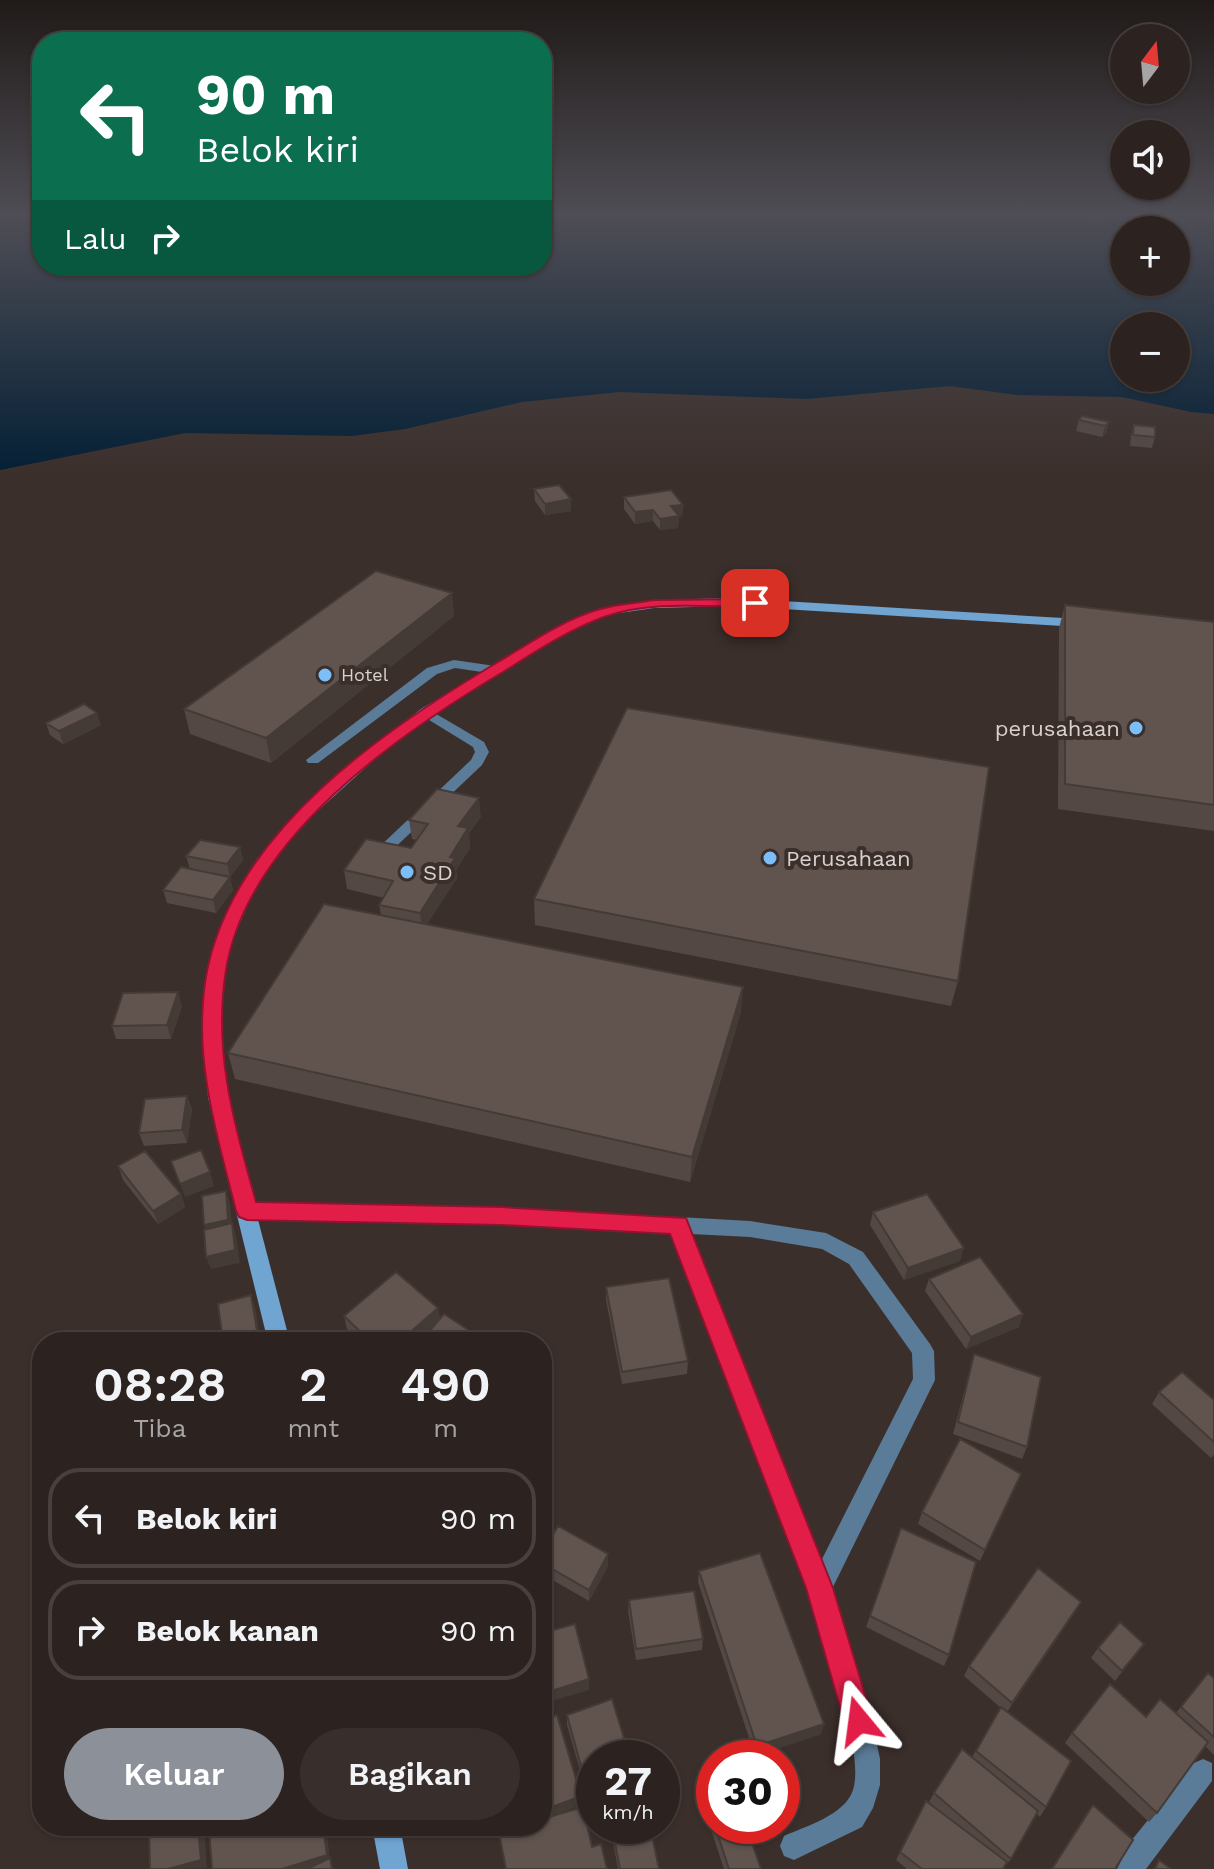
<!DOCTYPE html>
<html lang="id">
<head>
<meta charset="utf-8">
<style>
	:root { --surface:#2c2320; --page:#382f2d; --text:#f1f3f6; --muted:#a6a4a5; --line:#48403e; --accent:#8c9099 }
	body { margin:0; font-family:"Work Sans",sans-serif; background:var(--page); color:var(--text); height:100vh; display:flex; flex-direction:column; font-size:30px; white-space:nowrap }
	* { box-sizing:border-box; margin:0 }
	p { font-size:26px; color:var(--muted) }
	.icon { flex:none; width:44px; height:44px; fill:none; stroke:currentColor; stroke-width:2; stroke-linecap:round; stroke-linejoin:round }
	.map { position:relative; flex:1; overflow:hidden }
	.side { position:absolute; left:32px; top:1332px; width:520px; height:504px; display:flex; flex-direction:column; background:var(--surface); border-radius:32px; box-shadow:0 2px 6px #0004,0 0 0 2px var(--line) }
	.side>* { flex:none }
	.guide { position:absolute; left:32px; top:32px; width:520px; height:244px; border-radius:32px; box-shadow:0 2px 6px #0004,0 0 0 2px var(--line); background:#0b6e4f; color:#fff; overflow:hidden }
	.needle { width:52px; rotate:16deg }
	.buttons { position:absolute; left:1110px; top:24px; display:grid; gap:16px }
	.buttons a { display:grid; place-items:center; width:80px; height:80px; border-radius:50%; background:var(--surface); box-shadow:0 2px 6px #0004,0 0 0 2px var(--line); font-size:40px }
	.speed { position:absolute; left:576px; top:1740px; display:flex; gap:16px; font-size:40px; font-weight:700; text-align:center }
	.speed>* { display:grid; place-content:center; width:104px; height:104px; border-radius:50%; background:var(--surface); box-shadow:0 2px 6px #0004,0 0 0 2px var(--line); line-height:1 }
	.speed small { font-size:20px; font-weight:400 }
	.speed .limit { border:12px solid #d22; background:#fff; color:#111 }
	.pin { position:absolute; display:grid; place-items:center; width:68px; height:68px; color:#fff; margin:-34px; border-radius:16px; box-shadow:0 4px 12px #0006 }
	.me { position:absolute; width:88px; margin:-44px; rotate:344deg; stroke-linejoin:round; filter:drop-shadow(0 0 6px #0008) }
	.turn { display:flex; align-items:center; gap:28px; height:168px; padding:0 32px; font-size:36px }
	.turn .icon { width:104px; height:104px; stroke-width:2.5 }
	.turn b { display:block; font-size:56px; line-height:68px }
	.then { display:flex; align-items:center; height:76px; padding:0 32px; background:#0003; gap:16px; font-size:30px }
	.eta { display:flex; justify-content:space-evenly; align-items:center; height:136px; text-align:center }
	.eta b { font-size:48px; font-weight:600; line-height:56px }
	.cta { display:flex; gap:16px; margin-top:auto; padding:16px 32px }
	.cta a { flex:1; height:92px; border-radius:48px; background:var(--accent); color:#fff; font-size:32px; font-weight:600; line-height:92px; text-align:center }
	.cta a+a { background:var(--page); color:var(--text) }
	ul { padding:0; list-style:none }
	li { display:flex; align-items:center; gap:24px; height:100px; margin:0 16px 12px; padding:0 16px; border:4px solid var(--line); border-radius:32px }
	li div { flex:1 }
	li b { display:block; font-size:30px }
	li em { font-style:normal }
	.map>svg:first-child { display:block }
	.water { fill:#031f35; fill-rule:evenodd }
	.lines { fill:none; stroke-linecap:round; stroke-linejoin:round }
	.street { fill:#5b7c98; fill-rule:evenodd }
	.secondary { fill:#70a4d1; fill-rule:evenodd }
	.wall { fill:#534844 }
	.shaded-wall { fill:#443b37 }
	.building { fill:#61544f; stroke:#443b37; stroke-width:2 }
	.route { fill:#e11d48; stroke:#92132f; stroke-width:2 }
	.poi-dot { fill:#7bbef8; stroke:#3b2f2b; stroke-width:3 }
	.labels { text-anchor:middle; stroke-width:8; stroke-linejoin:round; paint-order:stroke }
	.far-poi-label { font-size:18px; fill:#d9d1ce; stroke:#3b2f2b; text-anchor:start }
	.poi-label { font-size:22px; fill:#d9d1ce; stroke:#3b2f2b; text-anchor:start }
</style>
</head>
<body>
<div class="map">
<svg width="1214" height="1869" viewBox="0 0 1214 1869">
	<rect width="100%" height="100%" fill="#3b2f2b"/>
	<path class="water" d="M 0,215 L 42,215 L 42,266 L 542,266 L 542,215 L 1040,215 L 1060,220 L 1107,221 L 1110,215 C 1119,215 1130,213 1139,215 C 1154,219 1164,225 1180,221 L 1174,215 L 1214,215 L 1214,414 L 1191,412 L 1122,397 L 1017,395 L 950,386 L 806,399 L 619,392 L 522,402 L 405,429 L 352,436 L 185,433 L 0,470 ZM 1124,230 L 1176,230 L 1176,282 L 1124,282 ZM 1124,326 L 1176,326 L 1176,378 L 1124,378 Z"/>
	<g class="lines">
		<path class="street" d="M 454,660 L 495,666 L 501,670 L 495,674 L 455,668 L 437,674 L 318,763 L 308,763 L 306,760 L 427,668 Z
			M 426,708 L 484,742 L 489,752 L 482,765 L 386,856 L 376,856 L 374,853 L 376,850 L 471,760 L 475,752 L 473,747 L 421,715 L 421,709 Z
			M 247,1203 L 501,1208 L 678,1217 L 750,1221 L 826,1233 L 863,1252 L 930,1344 L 934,1351 L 935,1380 L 832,1589 L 872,1721 L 880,1759 L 880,1785 L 873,1808 L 862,1827 L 794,1860 L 784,1856 L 780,1846 L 784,1836 C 806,1826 845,1815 853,1790 C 862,1759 842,1708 834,1678 C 790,1526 728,1380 671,1233 L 501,1224 L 247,1219 L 240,1217 L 237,1211 L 240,1205 ZM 691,1234 L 750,1237 L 822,1249 L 849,1264 L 912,1353 L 913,1379 L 821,1561 Z
			M 1203,1759 L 1212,1763 L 1212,1781 L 1146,1869 L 1117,1869 L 1131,1841 L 1194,1763 Z"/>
		<path class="secondary" d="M 732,598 L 1080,619 L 1086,623 L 1080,627 L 732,606 L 654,608 L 606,615 L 561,636 L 431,715 L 383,752 L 302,825 L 271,862 L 253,892 L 231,944 L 221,993 L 220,1025 L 226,1097 L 290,1342 L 268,1342 L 208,1097 L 202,1025 L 205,993 L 215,944 L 237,892 L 257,859 L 292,819 L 373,746 L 421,709 L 553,630 L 603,608 L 654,600 Z
			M 372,1826 L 400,1826 L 408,1869 L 380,1869 Z"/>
	</g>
	<path class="wall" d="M 1079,420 L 1109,422 L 1106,433 L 1102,437 L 1076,431 Z
		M 1134,425 L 1155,437 L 1152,448 L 1130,446 L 1131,436 Z
		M 534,489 L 571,511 L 545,515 L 535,501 Z
		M 624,497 L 683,505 L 682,516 L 679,517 L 678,528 L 660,530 L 653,521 L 635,524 L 624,509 Z
		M 1065,605 L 1214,622 L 1214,831 L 1058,809 L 1059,628 Z
		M 454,616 L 271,763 L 190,734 L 184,709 Z
		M 46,723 L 101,725 L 63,744 L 50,735 Z
		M 481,817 L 469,833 L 470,848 L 456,870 L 457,878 L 427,924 L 741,1012 L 690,1182 L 235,1079 L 228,1053 L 381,915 L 379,905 L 384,898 L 347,889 L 344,870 L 411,848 L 417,840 L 412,839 L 409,820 Z
		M 240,847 L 243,860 L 230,877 L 233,890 L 216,913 L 167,903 L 163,890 L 190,869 L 186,856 Z
		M 534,899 L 958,981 L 951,1006 L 535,925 Z
		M 182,1006 L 171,1039 L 116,1039 L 112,1026 Z
		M 187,1096 L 192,1109 L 187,1143 L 144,1146 L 139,1133 Z
		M 118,1166 L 181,1194 L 185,1207 L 158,1224 L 123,1180 Z
		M 873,1212 L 960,1261 L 904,1280 L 870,1225 Z
		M 929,1279 L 1023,1314 L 1019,1327 L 966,1349 L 925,1291 Z
		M 606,1287 L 688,1361 L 687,1374 L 622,1384 L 606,1300 Z
		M 438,1308 L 440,1320 L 476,1335 L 477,1342 L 420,1342 L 433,1327 L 416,1342 L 361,1342 L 347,1329 L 344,1316 Z
		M 974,1354 L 1027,1447 L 1022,1459 L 953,1434 Z
		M 1159,1392 L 1214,1400 L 1214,1455 L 1211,1458 L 1152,1404 Z
		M 1021,1474 L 980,1561 L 918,1524 L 922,1512 Z
		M 901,1528 L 949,1655 L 944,1666 L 866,1627 Z
		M 542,1553 L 608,1554 L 608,1566 L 589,1601 L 542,1574 Z
		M 699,1571 L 821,1734 L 755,1756 L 698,1582 Z
		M 629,1600 L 703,1639 L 702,1650 L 636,1660 L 628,1611 Z
		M 1081,1602 L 1007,1712 L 1046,1807 L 1040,1817 L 1037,1814 L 1011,1859 L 1003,1869 L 907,1869 L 896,1860 L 926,1801 L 942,1813 L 929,1802 L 934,1793 L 972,1757 L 1001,1708 L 964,1676 L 969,1666 Z
		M 1144,1644 L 1115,1681 L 1091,1658 L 1098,1648 Z
		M 1208,1673 L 1214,1678 L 1214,1755 L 1205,1746 L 1157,1813 L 1149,1822 L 1065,1743 L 1072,1733 L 1146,1717 L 1176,1713 Z
		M 567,1715 L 594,1758 L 594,1807 L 591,1808 L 567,1725 Z
		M 714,1789 L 714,1826 L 746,1826 L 761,1869 L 724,1869 L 702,1802 L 704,1792 Z
		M 1093,1805 L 1115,1869 L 1051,1869 L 1086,1814 Z
		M 612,1828 L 659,1869 L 618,1869 L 612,1837 Z"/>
	<path class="shaded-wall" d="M 1109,422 L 1106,433 L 1102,437 L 1105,426 Z
		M 571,499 L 571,511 L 545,515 L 545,504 Z
		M 683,505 L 682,516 L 679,517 L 678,528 L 660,530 L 660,519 L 671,506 Z
		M 653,510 L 653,521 L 635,524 L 635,512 Z
		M 452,593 L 454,616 L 271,763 L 266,738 Z
		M 97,713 L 101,725 L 63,744 L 59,731 Z
		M 479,798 L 481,817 L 469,833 L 470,848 L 456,870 L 457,878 L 422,932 L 420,913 L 458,826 Z
		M 240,847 L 243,860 L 230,877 L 227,864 Z
		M 230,877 L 233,890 L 216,913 L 213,900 Z
		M 743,987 L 741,1012 L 690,1182 L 692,1157 Z
		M 178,992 L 182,1006 L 171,1039 L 167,1025 Z
		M 187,1096 L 192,1109 L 187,1143 L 182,1130 Z
		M 210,1172 L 214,1186 L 185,1197 L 180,1184 Z
		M 226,1191 L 230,1204 L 233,1233 L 209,1238 L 204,1225 Z
		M 181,1194 L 185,1207 L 158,1224 L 153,1211 Z
		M 232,1223 L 236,1236 L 240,1263 L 211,1269 L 206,1257 Z
		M 964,1248 L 960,1261 L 904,1280 L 908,1268 Z
		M 251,1295 L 255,1307 L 261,1342 L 259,1342 Z
		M 438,1308 L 440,1321 L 416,1342 L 399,1342 Z
		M 1023,1314 L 1019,1327 L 966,1349 L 971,1337 Z
		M 608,1554 L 608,1566 L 589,1601 L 589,1590 Z
		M 1081,1602 L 1075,1613 L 1007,1713 L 1012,1703 Z
		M 550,1611 L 551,1622 L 542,1626 L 542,1615 Z
		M 589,1679 L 589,1690 L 542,1704 L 542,1694 Z
		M 824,1724 L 821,1734 L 755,1756 L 757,1746 Z
		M 581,1796 L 582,1805 L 542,1820 L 542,1811 Z
		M 594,1797 L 594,1807 L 591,1808 L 590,1799 Z
		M 198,1826 L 204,1826 L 207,1868 L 168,1869 Z
		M 323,1826 L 326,1826 L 330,1860 L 334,1869 L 282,1869 Z"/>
	<path class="building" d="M 1082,416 L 1109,422 L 1105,426 L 1079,420 Z
		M 1134,425 L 1155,427 L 1155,437 L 1133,435 Z
		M 559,485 L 571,499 L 545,504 L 534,489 Z
		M 671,490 L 683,505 L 671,506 L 679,516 L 660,519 L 653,510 L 635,512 L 624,497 Z
		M 376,571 L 452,593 L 266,738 L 184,709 Z
		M 1065,605 L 1214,622 L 1214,805 L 1065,784 Z
		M 84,704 L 97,713 L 59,731 L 46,723 Z
		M 627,708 L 989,767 L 958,981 L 534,899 Z
		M 437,789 L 479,798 L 458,826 L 468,828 L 450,857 L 455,858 L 420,913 L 379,905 L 393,881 L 344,870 L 366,839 L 411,848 L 428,824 L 409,820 Z
		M 200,840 L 240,847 L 227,864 L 186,856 Z
		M 181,867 L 230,877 L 213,900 L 163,890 Z
		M 324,904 L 743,987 L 692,1157 L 228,1053 Z
		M 178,992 L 167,1025 L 112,1026 L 123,993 Z
		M 187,1096 L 182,1130 L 139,1133 L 145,1099 Z
		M 201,1150 L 210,1172 L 180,1184 L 171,1161 Z
		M 145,1151 L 181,1194 L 153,1211 L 118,1166 Z
		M 226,1191 L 228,1220 L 204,1225 L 202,1196 Z
		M 927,1194 L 964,1248 L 908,1268 L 873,1212 Z
		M 232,1223 L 235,1250 L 206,1257 L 204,1230 Z
		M 980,1257 L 1023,1314 L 971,1337 L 929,1279 Z
		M 396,1272 L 438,1308 L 399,1342 L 371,1342 L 344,1316 Z
		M 669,1278 L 688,1361 L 622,1372 L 606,1287 Z
		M 251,1295 L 259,1342 L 223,1342 L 218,1304 Z
		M 444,1314 L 476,1335 L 470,1342 L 420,1342 Z
		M 974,1354 L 1041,1377 L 1027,1447 L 958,1422 Z
		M 1182,1372 L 1214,1400 L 1214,1442 L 1159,1392 Z
		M 960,1439 L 1021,1474 L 985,1550 L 922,1512 Z
		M 558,1526 L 608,1554 L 589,1590 L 542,1563 L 542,1553 Z
		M 901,1528 L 976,1562 L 949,1655 L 870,1616 Z
		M 760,1553 L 824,1724 L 757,1746 L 699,1571 Z
		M 1038,1568 L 1081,1602 L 1012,1703 L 969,1666 Z
		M 694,1591 L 703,1639 L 636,1649 L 629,1600 Z
		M 542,1592 L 550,1611 L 542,1615 Z
		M 1120,1622 L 1144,1644 L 1122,1671 L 1098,1648 Z
		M 575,1624 L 589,1679 L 542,1694 L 542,1633 Z
		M 1208,1673 L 1214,1678 L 1214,1737 L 1181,1707 Z
		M 1110,1684 L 1146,1717 L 1160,1699 L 1208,1742 L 1157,1813 L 1072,1733 Z
		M 612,1699 L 630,1758 L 594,1758 L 594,1797 L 590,1799 L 567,1715 Z
		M 1001,1707 L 1071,1761 L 1046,1807 L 976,1751 Z
		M 557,1715 L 581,1796 L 542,1811 L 542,1720 Z
		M 962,1749 L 1038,1811 L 1011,1859 L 934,1793 Z
		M 714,1789 L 714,1824 L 704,1792 Z
		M 926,1801 L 1007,1862 L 1003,1869 L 922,1869 L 900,1852 Z
		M 1093,1805 L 1133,1840 L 1115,1869 L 1052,1869 Z
		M 583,1807 L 592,1847 L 601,1844 L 607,1869 L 506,1869 L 499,1833 L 521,1826 L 542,1826 L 542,1819 Z
		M 149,1826 L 198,1826 L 201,1860 L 168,1869 L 150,1869 Z
		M 218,1826 L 323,1826 L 327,1855 L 282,1869 L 212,1869 L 209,1829 Z
		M 621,1826 L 650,1826 L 659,1869 L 620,1869 L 612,1828 Z
		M 715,1826 L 746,1826 L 761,1869 L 729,1869 Z
		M 330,1858 L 332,1869 L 307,1869 Z
		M 1159,1860 L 1171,1869 L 1155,1869 Z"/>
	<linearGradient id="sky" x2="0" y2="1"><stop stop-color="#201a18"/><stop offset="0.45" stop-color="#4f4d55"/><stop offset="1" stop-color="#4f4d55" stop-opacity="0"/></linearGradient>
	<rect width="1214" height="477" fill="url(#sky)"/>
	<path class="route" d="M 654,600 L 755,599 L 762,603 L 755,607 C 707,607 650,600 604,617 C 568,630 535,652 503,672 C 397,735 247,839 226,970 C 213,1053 234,1122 256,1202 L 501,1207 L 686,1218 L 833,1588 L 873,1721 L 869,1731 L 859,1736 L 848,1731 L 844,1721 L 806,1588 L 670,1234 L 501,1225 L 247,1220 L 239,1217 L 236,1211 C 216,1130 190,1050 208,966 C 239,828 384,730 498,662 C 530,643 564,619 600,609 C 618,604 637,603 654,600 Z"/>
	<g class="poi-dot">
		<circle cx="325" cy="675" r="8"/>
		<circle cx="1136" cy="728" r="8"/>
		<circle cx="770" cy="858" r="8"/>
		<circle cx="407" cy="872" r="8"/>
	</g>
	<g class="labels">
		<g class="far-poi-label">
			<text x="341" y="681">Hotel</text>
		</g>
		<g class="poi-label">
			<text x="1120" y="736" text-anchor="end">perusahaan</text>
			<text x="786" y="866">Perusahaan</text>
			<text x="423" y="880">SD</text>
		</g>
	</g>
</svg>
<div class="buttons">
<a><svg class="needle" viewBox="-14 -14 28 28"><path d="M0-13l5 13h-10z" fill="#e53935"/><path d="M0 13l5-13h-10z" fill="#a6a4a5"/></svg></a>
<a><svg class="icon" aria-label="sound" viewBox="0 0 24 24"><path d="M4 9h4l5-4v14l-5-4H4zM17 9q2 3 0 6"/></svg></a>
<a>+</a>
<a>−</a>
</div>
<div class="speed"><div>27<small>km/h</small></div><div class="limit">30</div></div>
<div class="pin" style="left:755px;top:603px;background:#d93025"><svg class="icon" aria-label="arrive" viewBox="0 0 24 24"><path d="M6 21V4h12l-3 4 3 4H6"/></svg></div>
<svg class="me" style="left:859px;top:1721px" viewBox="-20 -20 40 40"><path d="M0-17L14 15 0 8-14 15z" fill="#e11d48" stroke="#fff" stroke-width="4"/></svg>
<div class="guide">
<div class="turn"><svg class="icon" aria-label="left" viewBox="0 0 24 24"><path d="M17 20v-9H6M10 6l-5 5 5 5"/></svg><div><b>90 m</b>Belok kiri</div></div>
<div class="then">Lalu<svg class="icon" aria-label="right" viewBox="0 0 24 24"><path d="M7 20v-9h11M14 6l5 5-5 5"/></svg></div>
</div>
<section class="side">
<div class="eta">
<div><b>08:28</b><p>Tiba</p></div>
<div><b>2</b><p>mnt</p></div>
<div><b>490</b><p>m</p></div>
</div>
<ul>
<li><svg class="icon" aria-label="left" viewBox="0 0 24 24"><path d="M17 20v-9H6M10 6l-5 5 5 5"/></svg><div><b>Belok kiri</b></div><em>90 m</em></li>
<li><svg class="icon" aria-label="right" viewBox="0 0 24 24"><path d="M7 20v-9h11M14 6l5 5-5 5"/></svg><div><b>Belok kanan</b></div><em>90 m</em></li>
</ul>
<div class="cta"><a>Keluar</a><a>Bagikan</a></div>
</section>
</div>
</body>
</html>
